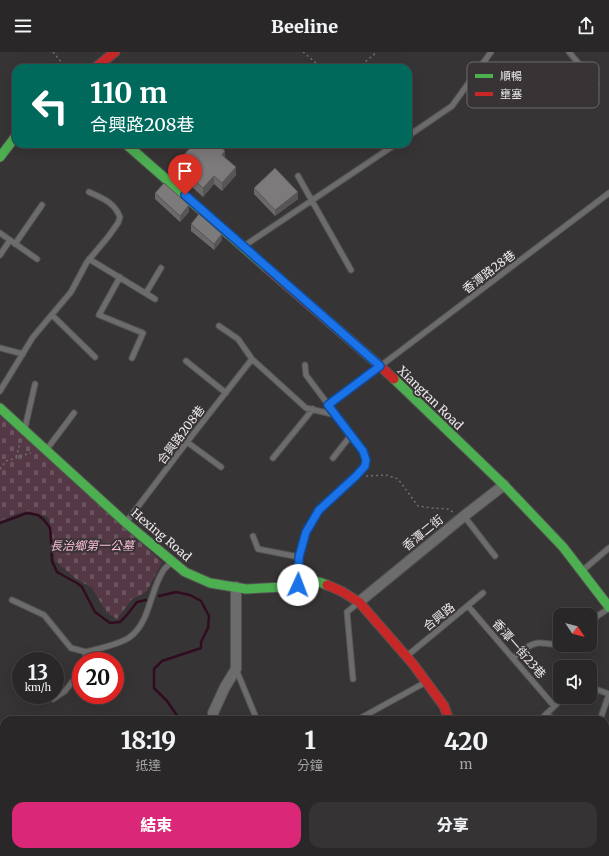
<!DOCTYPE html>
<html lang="zh-TW">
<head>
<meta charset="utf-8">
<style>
	:root { --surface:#292728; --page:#353334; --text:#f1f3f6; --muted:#a5a5a8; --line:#454445; --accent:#db2777 }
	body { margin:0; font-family:Merriweather,"Noto Sans TC",serif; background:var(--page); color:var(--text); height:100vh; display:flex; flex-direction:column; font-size:15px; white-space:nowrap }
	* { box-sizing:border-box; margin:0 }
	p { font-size:13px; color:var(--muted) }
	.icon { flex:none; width:22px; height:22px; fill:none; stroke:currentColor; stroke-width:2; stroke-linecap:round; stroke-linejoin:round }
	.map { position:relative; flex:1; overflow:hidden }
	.side { position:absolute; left:0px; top:664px; width:609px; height:140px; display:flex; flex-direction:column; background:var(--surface); border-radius:12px 12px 0 0; box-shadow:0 4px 16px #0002,0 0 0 1px var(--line) }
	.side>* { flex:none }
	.top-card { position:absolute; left:12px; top:12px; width:400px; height:84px; border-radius:12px; box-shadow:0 4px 16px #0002,0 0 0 1px var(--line); background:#00695c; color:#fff; overflow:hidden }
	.needle { width:26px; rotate:125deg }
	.buttons { position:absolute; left:553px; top:556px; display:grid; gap:8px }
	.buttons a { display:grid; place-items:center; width:44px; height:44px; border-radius:8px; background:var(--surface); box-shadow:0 4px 16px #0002,0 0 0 1px var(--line); font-size:20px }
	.speed { position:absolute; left:12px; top:600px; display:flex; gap:8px; font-size:20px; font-weight:700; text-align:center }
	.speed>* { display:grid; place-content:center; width:52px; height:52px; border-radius:50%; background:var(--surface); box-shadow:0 4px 16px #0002,0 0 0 1px var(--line); line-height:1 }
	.speed small { font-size:10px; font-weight:400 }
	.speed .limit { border:6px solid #d22; background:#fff; color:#111 }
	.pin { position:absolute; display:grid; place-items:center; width:34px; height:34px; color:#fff; margin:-41px -17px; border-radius:50% 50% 50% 0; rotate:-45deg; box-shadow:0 0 4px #0007 }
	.pin .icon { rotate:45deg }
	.me { position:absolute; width:44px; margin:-22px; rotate:2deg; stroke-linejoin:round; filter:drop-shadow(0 0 3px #0008) }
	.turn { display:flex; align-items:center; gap:14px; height:84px; padding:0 12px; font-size:18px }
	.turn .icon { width:52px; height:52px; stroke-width:2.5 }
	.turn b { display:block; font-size:28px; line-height:34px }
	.eta { display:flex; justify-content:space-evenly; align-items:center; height:68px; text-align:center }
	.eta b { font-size:24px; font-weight:800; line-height:28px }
	.primary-button { display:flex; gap:8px; margin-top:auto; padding:8px 12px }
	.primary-button a { flex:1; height:46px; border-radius:12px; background:var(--accent); color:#fff; font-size:16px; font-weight:800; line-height:46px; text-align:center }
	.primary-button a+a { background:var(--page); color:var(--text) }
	header { display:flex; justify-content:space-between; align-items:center; height:52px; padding:0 12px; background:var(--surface); font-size:18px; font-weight:800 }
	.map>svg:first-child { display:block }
	.cemetery { fill:url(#cemetery-stones) }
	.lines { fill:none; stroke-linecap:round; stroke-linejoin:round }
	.stream { stroke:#310c21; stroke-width:2.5 }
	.lane-casing { stroke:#535252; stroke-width:7 }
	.street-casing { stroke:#535252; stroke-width:12 }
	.fast-casing { stroke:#535252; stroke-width:11 }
	.jam-casing { stroke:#535252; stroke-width:11 }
	.path { stroke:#706f6f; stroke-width:1.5; stroke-dasharray:2 3; stroke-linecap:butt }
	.lane { stroke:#6d6c6c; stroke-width:5 }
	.street { stroke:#6d6c6c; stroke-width:10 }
	.fast { stroke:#4caf50; stroke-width:9 }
	.jam { stroke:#c62828; stroke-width:9 }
	.wall { fill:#6c696a }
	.shaded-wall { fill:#585556 }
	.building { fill:#7d7a7b; stroke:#585556 }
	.route-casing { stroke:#114b97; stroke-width:10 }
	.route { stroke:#1a73e8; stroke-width:7 }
	.labels { text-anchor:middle; stroke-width:4; stroke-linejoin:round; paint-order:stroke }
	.street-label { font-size:12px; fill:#ece9ea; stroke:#383335 }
	.park-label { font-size:12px; font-style:italic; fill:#fcbedb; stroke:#383335 }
	.key { fill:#383335; stroke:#6e6a6b; stroke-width:1 }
	.key-label { font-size:11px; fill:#ece9ea }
</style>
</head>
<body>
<header><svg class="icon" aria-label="menu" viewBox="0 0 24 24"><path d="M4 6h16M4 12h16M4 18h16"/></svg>Beeline<svg class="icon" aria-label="share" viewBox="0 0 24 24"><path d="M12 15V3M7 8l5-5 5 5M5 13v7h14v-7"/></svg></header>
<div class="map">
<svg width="609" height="804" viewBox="0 0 609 804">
	<defs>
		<pattern id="cemetery-stones" width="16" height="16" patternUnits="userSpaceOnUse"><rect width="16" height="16" fill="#543845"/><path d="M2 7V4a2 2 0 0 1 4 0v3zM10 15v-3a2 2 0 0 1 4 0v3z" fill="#6d5560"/></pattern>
	</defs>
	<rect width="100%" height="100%" fill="#373435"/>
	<path class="cemetery" d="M 0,363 L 162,510 L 147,539 L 141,543 L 132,547 L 117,567 L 107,561 L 92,536 L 75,526 L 55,509 L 52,480 L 48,465 L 28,459 L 19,461 L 0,469 Z"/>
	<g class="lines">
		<path class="stream" d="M 0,471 L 27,461 L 38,463 L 44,468 L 50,476 L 51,489 L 52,509 L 57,520 L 64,524 L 77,531 L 82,535 L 95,560 L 110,571 L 120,570 L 126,564 L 137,550 L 146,548
			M 159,544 L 176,540 L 190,543 L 201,549 L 209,564 L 208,576 L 201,590 L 201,596 L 162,609 L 154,617 L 154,636 L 167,649 L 180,668
			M 332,800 L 335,804"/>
		<defs>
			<path id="lane" d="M 569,0 L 596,32
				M 408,84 L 452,54 L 491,0
				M 298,124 L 351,218
				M 0,181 L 37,207
				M 15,192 L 42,153
				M 244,194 L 396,92
				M 0,203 L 10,188
				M 89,207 L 155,247
				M 120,225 L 99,263 L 143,281 L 132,306
				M 146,241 L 161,216
				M 52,263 L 95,305
				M 219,274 L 238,287 L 252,307
				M 0,296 L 23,302
				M 186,309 L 226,341
				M 0,339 L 33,285 L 71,240 L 87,210 L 108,185 L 118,171 L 120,165 C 114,150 102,146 89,140
				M 329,353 L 609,141
				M 25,376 L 35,332
				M 187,390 L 221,415
				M 47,397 L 74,361
				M 273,406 L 313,357
				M 333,406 L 351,383
				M 464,464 L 495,504
				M 127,469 L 187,390 L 252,307 L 306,356 L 336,363
				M 253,484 L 258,497 L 299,505
				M 582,519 L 609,496
				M 298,531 L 299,505 L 306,480 L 319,458 L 356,424 L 365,414 L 366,408 L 363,399 L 306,323 L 305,313
				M 12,548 L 44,563 L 71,596 L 86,600 L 85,609
				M 468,554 L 554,654
				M 590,569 L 608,557
				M 86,600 C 97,597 121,592 130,585 C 150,570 150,539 163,519 C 165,515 169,513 172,510
				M 408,603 L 483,541
				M 513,606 C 520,600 529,592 538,591 C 549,590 548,595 560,589
				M 236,617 L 257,668
				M 353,627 L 347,560 L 358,551
				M 590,635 L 609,642
				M 45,643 L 53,647 L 65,639 L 81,619
				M 546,662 L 555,668
				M 357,668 L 426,630
				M 540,668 L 564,645
				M 600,668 L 609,642
				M 106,800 L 107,804"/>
			<path id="street" d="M 359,550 L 464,464 L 504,433
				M 213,668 L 213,661 L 225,635 L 236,617 L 236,535
				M 501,800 L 503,804
				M 265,804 L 266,800"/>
			<path id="fast" d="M 126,92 L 267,216
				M 0,105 L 16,84
				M 394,327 L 504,433 L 563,495 L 609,555
				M 0,356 L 126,471 L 185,520 L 210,531 L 246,537 L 284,535 L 319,530 L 327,533"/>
			<path id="jam" d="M 95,16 L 115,0
				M 267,216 L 380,314 L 394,327
				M 327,533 L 341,539 L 359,550 L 413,612 L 444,654 L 449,668"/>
		</defs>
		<use href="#lane" class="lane-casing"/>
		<use href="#street" class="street-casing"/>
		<use href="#fast" class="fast-casing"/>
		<use href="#jam" class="jam-casing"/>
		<path class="path" d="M 53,0 L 66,16
			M 303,0 L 322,16
			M 358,16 L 377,0
			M 16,405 L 20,392
			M 0,417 L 6,409 L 31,401
			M 366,424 L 386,423 L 398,427 L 418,454 L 432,456 L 448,457 L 453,460"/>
		<use href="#lane" class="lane"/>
		<use href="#street" class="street"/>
		<use href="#fast" class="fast"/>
		<use href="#jam" class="jam"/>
	</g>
	<path class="wall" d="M 225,106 L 236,123 L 222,139 L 214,132 L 203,145 L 176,120 L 176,111 Z
		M 254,136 L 298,147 L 275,164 L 254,142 Z
		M 155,141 L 189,160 L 180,170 L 155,147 Z
		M 191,172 L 222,188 L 214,198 L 191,179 Z"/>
	<path class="shaded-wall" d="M 225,99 L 225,107 L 222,103 Z
		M 236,115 L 236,123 L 222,139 L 222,131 Z
		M 214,124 L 214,132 L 203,145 L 203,136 Z
		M 298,140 L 298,147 L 275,164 L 275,158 Z
		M 189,153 L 189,160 L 180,170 L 180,164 Z
		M 222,182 L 222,188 L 214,198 L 214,192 Z"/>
	<path class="building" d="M 194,92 L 217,92 L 225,99 L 222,103 L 236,115 L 222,131 L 214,124 L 203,136 L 176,111 Z
		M 275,116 L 298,140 L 275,158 L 254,136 Z
		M 164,131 L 189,153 L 180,164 L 155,141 Z
		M 199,162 L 222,182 L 214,192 L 191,172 Z"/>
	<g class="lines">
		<defs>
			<path id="route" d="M 185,143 L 380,314 L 328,353 L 363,399 L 366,408 L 365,414 L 356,424 L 319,458 L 306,480 L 299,505 L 298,533"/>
		</defs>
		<use href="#route" class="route-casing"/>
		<use href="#route" class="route"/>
	</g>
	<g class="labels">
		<g class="street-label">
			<text transform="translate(489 220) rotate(-37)" y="4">香潭路28巷</text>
			<text transform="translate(430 346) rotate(44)" y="4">Xiangtan Road</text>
			<text transform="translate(181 383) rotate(-53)" y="4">合興路208巷</text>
			<text transform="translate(423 481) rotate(-39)" y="4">香潭二街</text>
			<text transform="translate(161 483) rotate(40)" y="4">Hexing Road</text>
			<text transform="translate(439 565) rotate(-39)" y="4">合興路</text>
			<text transform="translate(519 597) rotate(49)" y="4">香潭一街23巷</text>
		</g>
		<g class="park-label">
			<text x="92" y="498">長治鄉第一公墓</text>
		</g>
	</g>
	<rect x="467" y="10" width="132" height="46" rx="6" class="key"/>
	<rect x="475" y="22" width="18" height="4" fill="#4caf50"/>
	<rect x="475" y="40" width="18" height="4" fill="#c62828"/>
	<g class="key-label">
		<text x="500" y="28">順暢</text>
		<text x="500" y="46">壅塞</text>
	</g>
</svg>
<div class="buttons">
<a><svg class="needle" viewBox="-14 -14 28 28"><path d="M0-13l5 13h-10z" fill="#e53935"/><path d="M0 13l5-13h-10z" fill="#a5a5a8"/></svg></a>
<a><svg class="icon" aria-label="sound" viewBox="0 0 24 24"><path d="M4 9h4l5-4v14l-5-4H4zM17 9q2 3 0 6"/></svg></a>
</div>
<div class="speed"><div>13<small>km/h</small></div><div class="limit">20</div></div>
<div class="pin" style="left:185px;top:143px;background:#d93025"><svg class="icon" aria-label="arrive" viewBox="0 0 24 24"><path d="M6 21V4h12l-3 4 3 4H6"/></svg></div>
<svg class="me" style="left:298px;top:533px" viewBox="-20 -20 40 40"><circle r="19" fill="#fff"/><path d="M0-13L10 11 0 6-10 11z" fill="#1a73e8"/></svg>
<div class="top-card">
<div class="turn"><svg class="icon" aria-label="left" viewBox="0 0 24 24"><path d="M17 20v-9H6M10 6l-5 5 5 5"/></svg><div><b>110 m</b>合興路208巷</div></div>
</div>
<section class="side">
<div class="eta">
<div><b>18:19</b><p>抵達</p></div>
<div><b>1</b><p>分鐘</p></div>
<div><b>420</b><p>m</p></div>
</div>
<div class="primary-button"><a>結束</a><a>分享</a></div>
</section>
</div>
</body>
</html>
